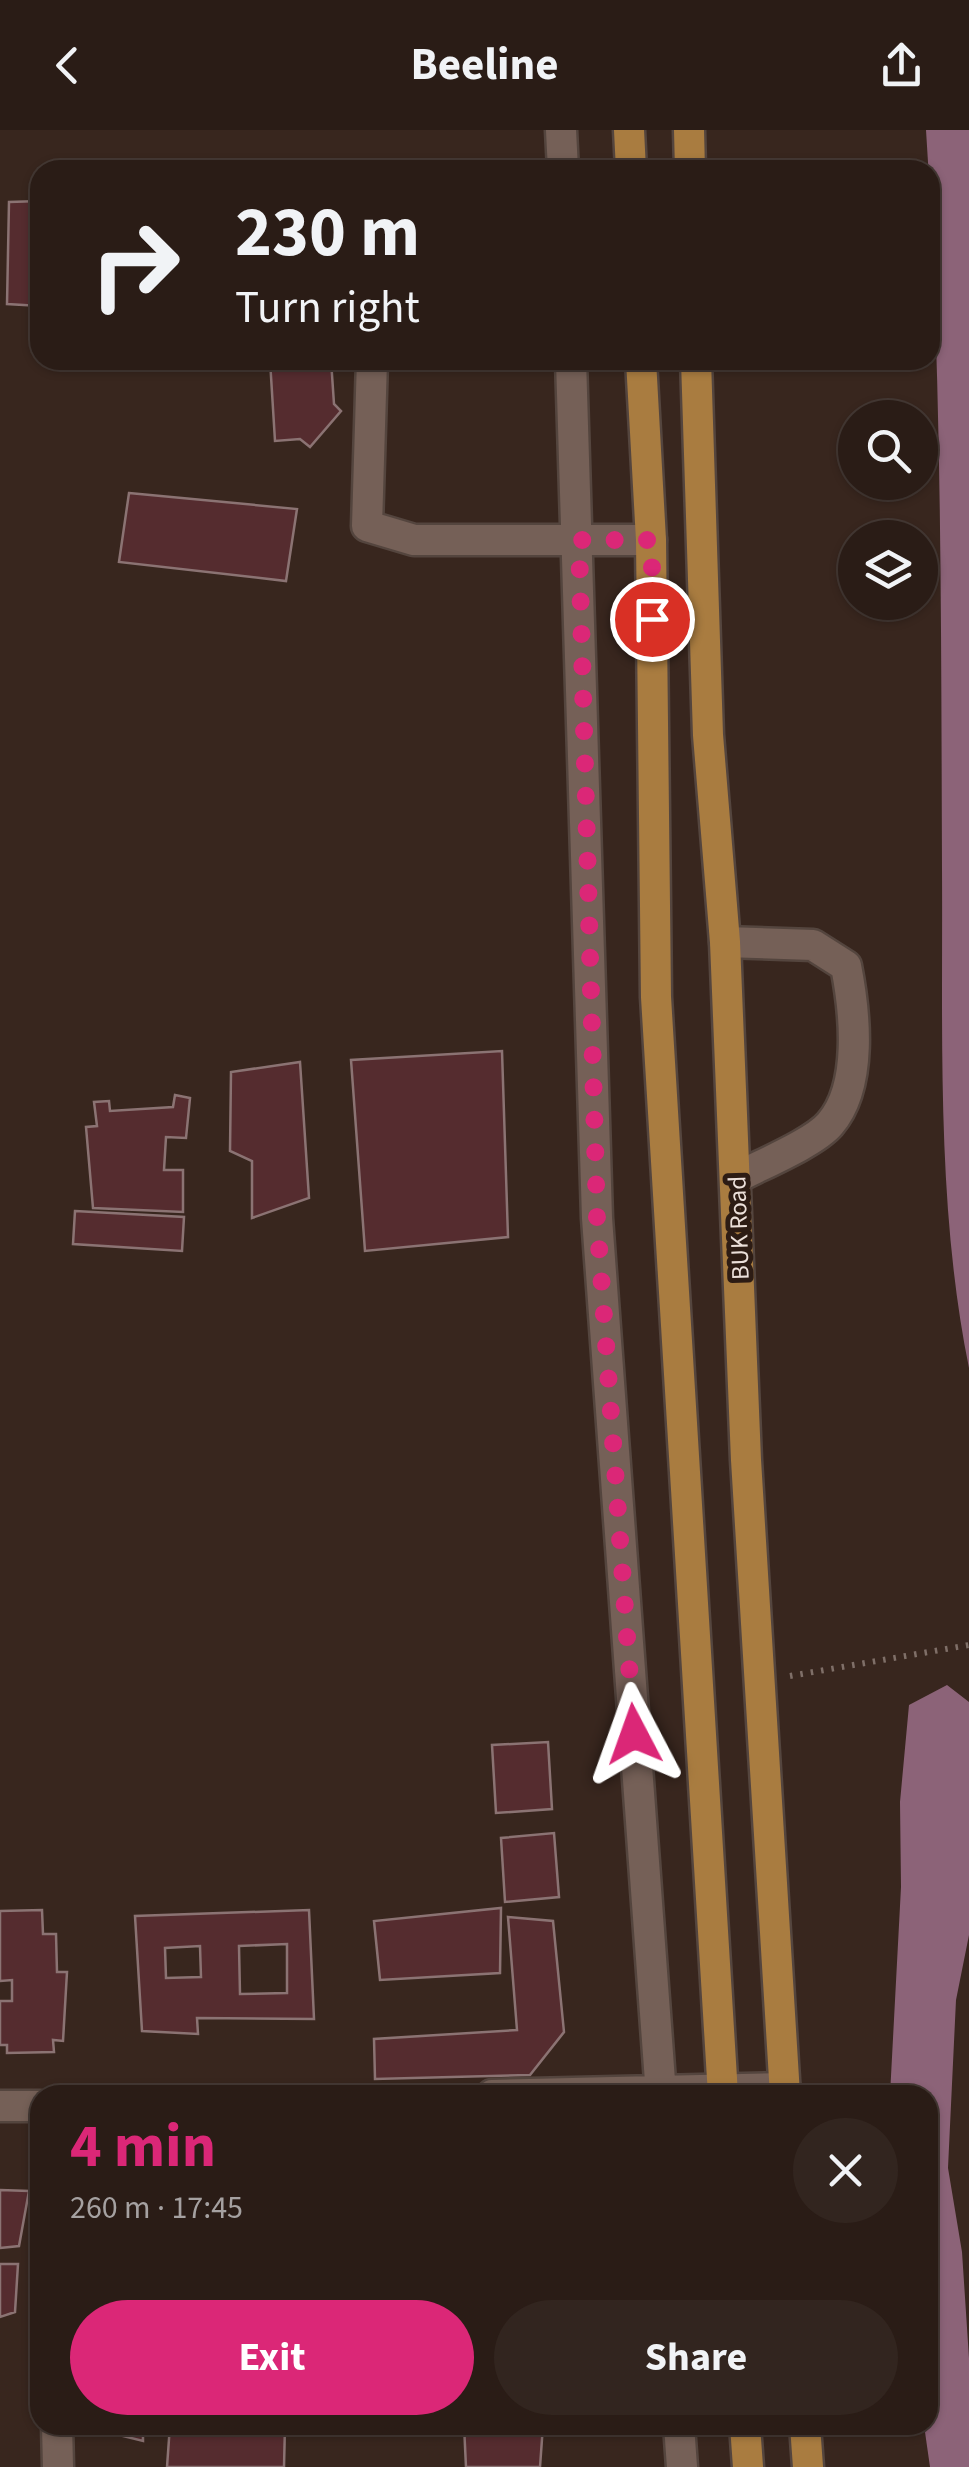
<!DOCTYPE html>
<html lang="en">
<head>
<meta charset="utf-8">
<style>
	:root { --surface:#2a1c16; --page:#32251f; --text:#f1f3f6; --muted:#a5a1a1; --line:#463a35; --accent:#db2777 }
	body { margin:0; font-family:"Source Sans 3",sans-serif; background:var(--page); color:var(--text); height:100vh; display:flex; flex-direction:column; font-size:38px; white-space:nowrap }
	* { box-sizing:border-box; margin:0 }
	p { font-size:32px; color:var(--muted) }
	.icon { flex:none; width:55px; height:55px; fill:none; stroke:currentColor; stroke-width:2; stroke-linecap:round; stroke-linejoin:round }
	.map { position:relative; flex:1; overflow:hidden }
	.drawer { position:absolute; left:30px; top:1955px; width:908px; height:350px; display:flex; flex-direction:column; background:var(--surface); border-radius:30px; box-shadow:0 2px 8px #0004,0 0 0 2px var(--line) }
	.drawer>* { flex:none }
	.guide { position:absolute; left:30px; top:30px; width:910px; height:210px; border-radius:30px; box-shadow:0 2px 8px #0004,0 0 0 2px var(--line); background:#2a1c16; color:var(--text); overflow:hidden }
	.tools { position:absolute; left:838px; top:270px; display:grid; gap:20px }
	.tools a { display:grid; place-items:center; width:100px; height:100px; border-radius:50%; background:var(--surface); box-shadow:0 2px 8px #0004,0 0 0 2px var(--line); font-size:50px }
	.pin { position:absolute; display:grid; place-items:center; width:85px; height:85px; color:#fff; margin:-42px; border:5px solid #fff; border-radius:50%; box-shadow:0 2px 10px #0007 }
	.me { position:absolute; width:110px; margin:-55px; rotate:356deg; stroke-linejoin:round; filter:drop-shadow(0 0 8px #0008) }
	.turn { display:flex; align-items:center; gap:35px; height:210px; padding:0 40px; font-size:45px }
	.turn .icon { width:130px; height:130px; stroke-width:2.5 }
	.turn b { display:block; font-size:70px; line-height:85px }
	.round { display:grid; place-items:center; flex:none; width:105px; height:105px; border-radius:52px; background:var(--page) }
	.summary { display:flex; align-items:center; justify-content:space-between; height:170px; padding:0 40px }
	h1 { font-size:60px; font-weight:700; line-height:75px; color:var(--accent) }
	.cta { display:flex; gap:20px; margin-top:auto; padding:20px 40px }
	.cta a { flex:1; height:115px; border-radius:60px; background:var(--accent); color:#fff; font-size:40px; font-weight:700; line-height:115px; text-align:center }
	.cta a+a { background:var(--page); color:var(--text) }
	header { display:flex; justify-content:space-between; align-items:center; height:130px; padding:0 40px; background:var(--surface); font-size:45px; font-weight:700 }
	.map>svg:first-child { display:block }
	.water { fill:#8c6378 }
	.building { fill:#552c2f; stroke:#8b7373; stroke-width:2.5; fill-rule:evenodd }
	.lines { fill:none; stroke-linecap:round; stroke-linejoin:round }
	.minor-casing { stroke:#54453e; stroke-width:35 }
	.major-casing { stroke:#54453e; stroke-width:35 }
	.path { stroke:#7f6f68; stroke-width:6; stroke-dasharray:2.5 8; stroke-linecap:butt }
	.minor { stroke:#756057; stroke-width:30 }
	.major { stroke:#a97c40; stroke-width:30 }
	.route { stroke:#db2777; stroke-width:18; stroke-dasharray:0 32.4 }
	.labels { text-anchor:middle; stroke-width:10; stroke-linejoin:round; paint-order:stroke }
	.street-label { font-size:25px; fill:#ece0da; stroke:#2d1c14 }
</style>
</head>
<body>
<header><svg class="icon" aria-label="back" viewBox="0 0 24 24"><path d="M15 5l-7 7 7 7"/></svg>Beeline<svg class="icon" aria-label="share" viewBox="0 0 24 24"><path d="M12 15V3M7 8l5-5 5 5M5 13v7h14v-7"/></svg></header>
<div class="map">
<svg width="969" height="2337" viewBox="0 0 969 2337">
	<rect width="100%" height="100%" fill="#38261e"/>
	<path class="water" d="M 926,0 L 969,0 L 969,1238 C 936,1076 943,905 942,740 C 941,494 942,244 926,0 Z
		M 947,1555 L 969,1572 L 969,1805 L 956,1870 L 948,2038 L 962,2122 L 969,2228 L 969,2337 L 930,2337 L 924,2295 L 928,1965 L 890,1965 L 901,1757 L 900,1672 L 909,1575 Z"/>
	<path class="building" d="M 40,71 L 40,176 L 7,174 L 9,72 Z
		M 270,230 L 331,230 L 334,274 L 341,281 L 310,317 L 300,309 L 275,311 Z
		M 129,363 L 297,379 L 286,451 L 119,432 Z
		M 502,921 L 508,1107 L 365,1121 L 351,930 Z
		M 300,932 L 309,1068 L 252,1088 L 252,1031 L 230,1021 L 231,942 Z
		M 175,965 L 190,968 L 186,1008 L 166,1007 L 164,1040 L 183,1040 L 183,1082 L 93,1078 L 86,997 L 97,996 L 94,972 L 109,971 L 110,981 L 173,977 Z
		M 75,1081 L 184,1087 L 182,1121 L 73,1114 Z
		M 548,1612 L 552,1679 L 496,1683 L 492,1615 Z
		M 554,1703 L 559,1767 L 505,1772 L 501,1708 Z
		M 501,1778 L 500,1843 L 380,1850 L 374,1791 Z
		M 42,1780 L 43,1804 L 56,1804 L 57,1842 L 67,1842 L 63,1911 L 53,1910 L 54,1922 L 7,1923 L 7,1915 L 0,1915 L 0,1871 L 12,1871 L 12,1850 L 0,1851 L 0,1781 Z
		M 309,1780 L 314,1889 L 197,1888 L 198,1904 L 142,1901 L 135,1786 ZM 287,1814 L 287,1863 L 240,1864 L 239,1816 ZM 200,1816 L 201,1847 L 166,1848 L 165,1818 Z
		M 508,1787 L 553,1791 L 564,1902 L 530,1945 L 375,1949 L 374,1909 L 517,1900 Z
		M 0,2060 L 29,2061 L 19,2116 L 0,2118 Z
		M 0,2134 L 18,2134 L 15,2182 L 0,2187 Z
		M 119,2295 L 143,2295 L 143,2311 L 119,2305 Z
		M 170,2295 L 285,2295 L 284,2337 L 167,2337 Z
		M 464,2295 L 543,2295 L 540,2337 L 466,2337 Z"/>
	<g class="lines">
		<defs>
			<path id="minor" d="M 561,0 L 563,40
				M 372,230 L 367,396 L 414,410 L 651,410
				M 571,230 L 597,1088 L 661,1965
				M 725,812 L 813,815 L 846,836 C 855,882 863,956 830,994 C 814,1013 760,1035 736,1048
				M 492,1965 L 785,1958
				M 0,1976 L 40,1976
				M 57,2295 L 58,2337
				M 679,2295 L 682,2337"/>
			<path id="major" d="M 629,0 L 631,40
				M 689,0 L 690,40
				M 641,230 L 651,410 L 656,867 L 723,1965
				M 696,230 L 708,605 L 725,812 L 746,1330 L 785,1965
				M 745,2295 L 748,2337
				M 805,2295 L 808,2337"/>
		</defs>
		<use href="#minor" class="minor-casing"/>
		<use href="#major" class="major-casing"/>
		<path class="path" d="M 790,1546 L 969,1515"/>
		<use href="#minor" class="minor"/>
		<use href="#major" class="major"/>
	</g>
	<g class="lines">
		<path class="route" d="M 634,1604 L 597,1088 L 579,410 L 652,410 L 652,489"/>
	</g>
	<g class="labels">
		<g class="street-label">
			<text transform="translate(738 1098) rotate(-92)" y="9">BUK Road</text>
		</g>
	</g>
</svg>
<div class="tools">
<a><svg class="icon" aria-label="search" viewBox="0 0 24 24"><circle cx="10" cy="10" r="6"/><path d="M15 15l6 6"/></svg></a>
<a><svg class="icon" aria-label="layers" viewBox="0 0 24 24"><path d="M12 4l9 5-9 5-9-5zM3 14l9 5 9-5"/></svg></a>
</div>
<div class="pin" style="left:652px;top:489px;background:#d93025"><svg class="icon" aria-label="arrive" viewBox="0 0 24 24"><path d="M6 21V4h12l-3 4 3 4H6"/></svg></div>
<svg class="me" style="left:634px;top:1604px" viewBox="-20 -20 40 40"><path d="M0-17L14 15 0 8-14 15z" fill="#db2777" stroke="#fff" stroke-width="4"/></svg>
<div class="guide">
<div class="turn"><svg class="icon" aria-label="right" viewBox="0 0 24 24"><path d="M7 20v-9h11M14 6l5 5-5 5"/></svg><div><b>230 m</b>Turn right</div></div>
</div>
<section class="drawer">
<div class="summary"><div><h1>4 min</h1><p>260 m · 17:45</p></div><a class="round"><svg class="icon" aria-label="close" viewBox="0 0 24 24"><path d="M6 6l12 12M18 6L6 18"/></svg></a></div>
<div class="cta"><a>Exit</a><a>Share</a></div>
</section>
</div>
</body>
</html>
